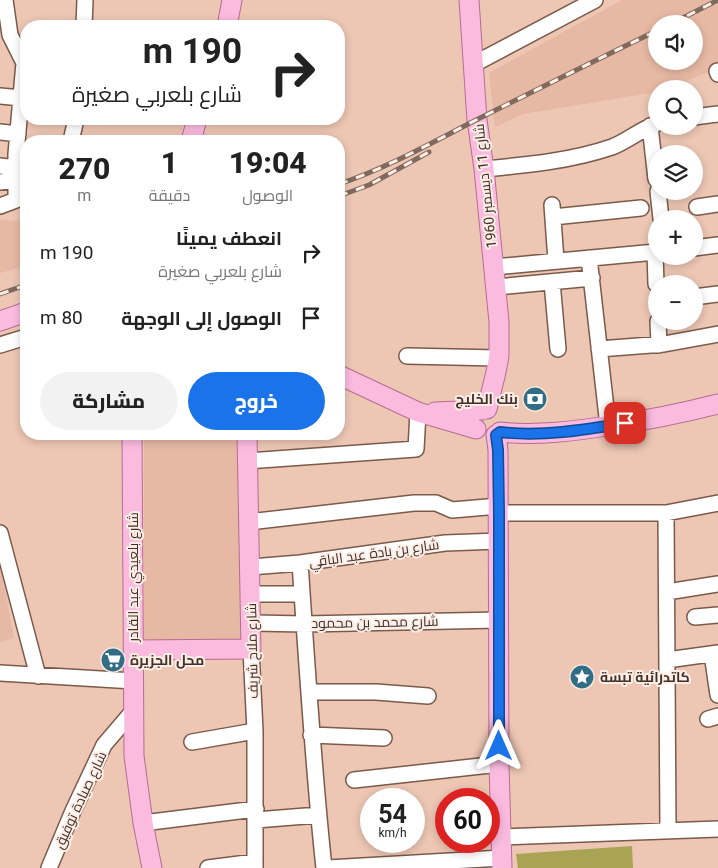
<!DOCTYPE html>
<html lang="ar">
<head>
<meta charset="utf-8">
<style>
	:root { --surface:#fff; --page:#f2f2f2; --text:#222; --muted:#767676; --accent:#1a73e8 }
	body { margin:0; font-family:Roboto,Cairo,sans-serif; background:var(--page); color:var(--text); direction:rtl; height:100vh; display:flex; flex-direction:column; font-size:19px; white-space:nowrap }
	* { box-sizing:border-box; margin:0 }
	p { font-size:16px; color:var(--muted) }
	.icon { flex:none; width:28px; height:28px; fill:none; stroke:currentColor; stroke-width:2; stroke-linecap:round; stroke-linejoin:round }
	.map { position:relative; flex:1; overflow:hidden; direction:ltr }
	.sheet { position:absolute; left:20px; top:135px; width:325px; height:305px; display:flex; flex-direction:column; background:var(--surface); border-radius:20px; box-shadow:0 2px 8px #0003; direction:rtl }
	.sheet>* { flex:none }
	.top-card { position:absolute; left:20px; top:20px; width:325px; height:105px; border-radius:20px; box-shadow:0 2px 8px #0003; direction:rtl; background:#fff; color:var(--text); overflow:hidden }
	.controls { position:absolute; left:648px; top:15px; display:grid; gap:10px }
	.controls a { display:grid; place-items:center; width:55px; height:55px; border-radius:50%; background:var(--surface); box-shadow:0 2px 8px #0003; font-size:25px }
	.speed { position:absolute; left:360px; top:788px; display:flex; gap:10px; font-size:25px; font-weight:700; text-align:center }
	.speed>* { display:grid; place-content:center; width:65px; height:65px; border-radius:50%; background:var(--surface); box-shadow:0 2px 8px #0003; line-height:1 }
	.speed small { font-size:12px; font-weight:400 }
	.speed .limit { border:8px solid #d22; background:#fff; color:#111 }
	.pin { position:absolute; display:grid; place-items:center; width:42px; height:42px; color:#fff; margin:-21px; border-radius:10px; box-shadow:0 2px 8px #0006 }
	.me { position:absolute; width:55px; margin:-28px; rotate:0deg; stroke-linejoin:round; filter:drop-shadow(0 0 4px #0008) }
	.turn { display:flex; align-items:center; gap:18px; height:105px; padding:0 20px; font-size:22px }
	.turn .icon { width:65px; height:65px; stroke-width:2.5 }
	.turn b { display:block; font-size:35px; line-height:42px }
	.eta { display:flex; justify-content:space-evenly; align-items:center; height:85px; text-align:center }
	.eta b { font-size:30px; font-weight:800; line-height:35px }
	.action { display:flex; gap:10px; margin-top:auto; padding:10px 20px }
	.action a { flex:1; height:58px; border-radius:30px; background:var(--accent); color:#fff; font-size:20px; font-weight:800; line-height:58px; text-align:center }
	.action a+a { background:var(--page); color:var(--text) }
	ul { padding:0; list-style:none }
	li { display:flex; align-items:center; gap:15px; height:65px; padding:0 20px }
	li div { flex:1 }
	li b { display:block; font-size:19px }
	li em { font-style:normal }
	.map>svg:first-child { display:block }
	.built { fill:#e7b9a4; fill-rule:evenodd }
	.green { fill:#a9a453 }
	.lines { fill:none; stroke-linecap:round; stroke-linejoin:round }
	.minor-casing { stroke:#7b5a4a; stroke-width:18 }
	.major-casing { stroke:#b66d91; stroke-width:21 }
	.minor { stroke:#fff; stroke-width:15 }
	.major { stroke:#fabbdf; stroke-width:19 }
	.rail-casing { stroke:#80695d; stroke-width:5 }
	.rail { stroke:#fdede5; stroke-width:3; stroke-dasharray:9; stroke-linecap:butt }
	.route-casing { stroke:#114b97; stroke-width:12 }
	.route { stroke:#1a73e8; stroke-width:9 }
	.labels { text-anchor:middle; stroke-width:4; stroke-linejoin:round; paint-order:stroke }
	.street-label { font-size:14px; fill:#40312a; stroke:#fdede5 }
	.poi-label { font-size:14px; font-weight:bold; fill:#40312a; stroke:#fdede5; text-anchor:start }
</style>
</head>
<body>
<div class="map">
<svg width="718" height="868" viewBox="0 0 718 868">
	<rect width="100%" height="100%" fill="#edc6b4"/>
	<path class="built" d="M 622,0 L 718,0 L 718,68 L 667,89 L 656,89 L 656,92 L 523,114 L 495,127 L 489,73 ZM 656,24 L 694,24 L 694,61 L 656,61 Z
		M 0,220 L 26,221 L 26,266 L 0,273 Z
		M 144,434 L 240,434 L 244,640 L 144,642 Z
		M 0,562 L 14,638 L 0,642 Z"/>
	<path class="green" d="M 632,846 L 633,868 L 518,868 L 516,854 Z"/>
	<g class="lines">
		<defs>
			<path id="minor" d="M 5,0 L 10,35 L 24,63 L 26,63
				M 84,26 L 85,0
				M 474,64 L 595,0
				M 717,71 L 718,74
				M 0,96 L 21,98
				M 694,117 L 718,114
				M 650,126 L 656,179
				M 0,132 L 18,134
				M 71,141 L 76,119
				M 0,166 L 16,168
				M 484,169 C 527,165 571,161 612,147 C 628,141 641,129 656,124
				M 0,182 L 16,180
				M 658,191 L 661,219
				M 552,205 L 556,261
				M 0,206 L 16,200 L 16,154 L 24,63
				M 697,207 L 718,204
				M 553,217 L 641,208
				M 694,248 L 718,245
				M 655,252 L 656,284
				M 589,258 L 608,426
				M 494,267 L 656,252
				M 552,282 L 558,349
				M 496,287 L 592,278
				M 694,297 L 718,294
				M 658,321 L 659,345
				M 0,345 L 26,337
				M 599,349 L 664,344 L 718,334
				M 407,356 L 498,358
				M 248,461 L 416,449 L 418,412
				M 499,513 L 666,513 L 718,503
				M 666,513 L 668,831
				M 249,522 L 414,503 L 436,503 L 452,510 L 499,506
				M 0,533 L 38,676
				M 300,563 C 307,665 313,766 324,868
				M 250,567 L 300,563 L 445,543 L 499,541
				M 667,592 L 718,584
				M 251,594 L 302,594
				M 695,617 L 718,615
				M 250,623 L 305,624 L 499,620
				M 251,649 L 255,731 L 255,868
				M 712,654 L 718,695
				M 667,660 L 718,653
				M 0,673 L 134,681
				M 309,692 L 376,692 L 428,696
				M 708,719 L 718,716
				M 311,735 L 384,738
				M 192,742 L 255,731
				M 354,780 L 499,764
				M 256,820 L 318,815
				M 143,823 L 256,809
				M 501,837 L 718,829
				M 49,868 L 73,811 L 104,745 L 133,711
				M 208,868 L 255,862
				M 328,868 L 502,858"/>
			<path id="major" d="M 469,0 L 477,120 L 484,169 L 499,322 L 499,356 L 496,372 L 487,409
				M 227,26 L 232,0
				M 191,141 L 197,119
				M 0,321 L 26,312
				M 339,375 L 418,412 L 476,429
				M 435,412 L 483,410
				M 500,432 C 537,436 576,431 613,425 C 649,420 683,413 718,404
				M 132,434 L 134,756 L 143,823 L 152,868
				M 496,435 L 498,450 L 499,764 L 502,868
				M 134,650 L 251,649 L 247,434"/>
		</defs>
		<use href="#minor" class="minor-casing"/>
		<use href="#major" class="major-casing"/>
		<use href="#minor" class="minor"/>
		<use href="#major" class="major"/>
		<defs>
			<path id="rail" d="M 671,24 L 718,0
				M 339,184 C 387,168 431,143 476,120 C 536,90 596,60 656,31
				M 339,196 L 369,185 L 429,152
				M 0,294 L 26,285"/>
		</defs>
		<use href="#rail" class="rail-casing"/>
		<use href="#rail" class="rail"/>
	</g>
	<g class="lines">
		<defs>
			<path id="route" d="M 499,746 L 499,513 L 498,450 L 496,435 L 500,432 C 541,437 584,430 625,423"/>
		</defs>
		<use href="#route" class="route-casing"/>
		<use href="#route" class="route"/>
	</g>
	<defs>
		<symbol id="bank-disc" viewBox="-11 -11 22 22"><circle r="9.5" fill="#316e85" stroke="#fdede5"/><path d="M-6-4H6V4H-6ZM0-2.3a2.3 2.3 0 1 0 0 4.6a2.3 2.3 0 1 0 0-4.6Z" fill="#fff"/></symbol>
		<symbol id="supermarket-disc" viewBox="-11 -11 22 22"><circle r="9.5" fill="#316e85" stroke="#fdede5"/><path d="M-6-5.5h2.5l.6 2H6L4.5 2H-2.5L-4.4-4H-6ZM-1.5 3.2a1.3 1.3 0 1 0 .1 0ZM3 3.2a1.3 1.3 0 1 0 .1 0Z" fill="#fff"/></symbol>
		<symbol id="sight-disc" viewBox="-11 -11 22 22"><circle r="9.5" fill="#316e85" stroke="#fdede5"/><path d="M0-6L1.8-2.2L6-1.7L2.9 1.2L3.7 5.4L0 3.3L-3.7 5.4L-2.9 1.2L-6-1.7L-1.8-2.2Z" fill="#fff"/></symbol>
	</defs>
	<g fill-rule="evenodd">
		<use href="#bank-disc" x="521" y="385" width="28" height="28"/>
		<use href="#supermarket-disc" x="99" y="646" width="28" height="28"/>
		<use href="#sight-disc" x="568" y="663" width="28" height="28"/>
	</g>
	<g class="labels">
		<g class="street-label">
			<text transform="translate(485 186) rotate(-96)" y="5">شارع 11 ديسمبر 1960</text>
			<text transform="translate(374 553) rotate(-8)" y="5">شارع بن بادة عبد الباقي</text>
			<text transform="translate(133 577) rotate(-90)" y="5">شارع بلعيدي عبد القادر</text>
			<text transform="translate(375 622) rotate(-1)" y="5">شارع محمد بن محمود</text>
			<text transform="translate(252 651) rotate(-91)" y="5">شارع ملاح شريف</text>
			<text transform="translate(80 800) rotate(-65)" y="5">شارع صيادة توفيق</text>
		</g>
		<g class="poi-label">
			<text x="518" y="404" text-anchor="end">بنك الخليج</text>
			<text x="130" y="665">محل الجزيرة</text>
			<text x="600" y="682">كاتدرائية تبسة</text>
		</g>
	</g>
</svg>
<div class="controls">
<a><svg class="icon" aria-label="sound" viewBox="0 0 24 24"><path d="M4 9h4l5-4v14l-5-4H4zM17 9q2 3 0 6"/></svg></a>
<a><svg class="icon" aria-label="search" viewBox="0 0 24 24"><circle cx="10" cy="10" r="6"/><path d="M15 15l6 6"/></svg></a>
<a><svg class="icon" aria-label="layers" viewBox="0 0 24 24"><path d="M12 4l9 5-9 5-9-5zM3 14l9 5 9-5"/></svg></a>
<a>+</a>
<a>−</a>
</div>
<div class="speed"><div>54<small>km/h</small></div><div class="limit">60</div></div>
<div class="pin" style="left:625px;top:423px;background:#d93025"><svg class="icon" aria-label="arrive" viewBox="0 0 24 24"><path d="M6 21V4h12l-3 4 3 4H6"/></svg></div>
<svg class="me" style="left:499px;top:746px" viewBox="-20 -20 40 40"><path d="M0-17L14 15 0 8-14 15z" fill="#1a73e8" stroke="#fff" stroke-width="4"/></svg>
<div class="top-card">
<div class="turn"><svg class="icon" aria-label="right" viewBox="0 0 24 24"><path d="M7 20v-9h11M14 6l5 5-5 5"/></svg><div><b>190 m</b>شارع بلعربي صغيرة</div></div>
</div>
<section class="sheet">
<div class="eta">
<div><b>19:04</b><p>الوصول</p></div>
<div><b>1</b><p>دقيقة</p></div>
<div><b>270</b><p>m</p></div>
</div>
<ul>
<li><svg class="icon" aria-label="right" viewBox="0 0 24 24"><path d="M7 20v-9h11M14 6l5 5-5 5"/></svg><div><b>انعطف يمينًا</b><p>شارع بلعربي صغيرة</p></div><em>190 m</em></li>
<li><svg class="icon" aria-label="arrive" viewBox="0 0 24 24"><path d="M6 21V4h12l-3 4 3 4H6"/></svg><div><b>الوصول إلى الوجهة</b></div><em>80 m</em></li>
</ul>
<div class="action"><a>خروج</a><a>مشاركة</a></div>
</section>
</div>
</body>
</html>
